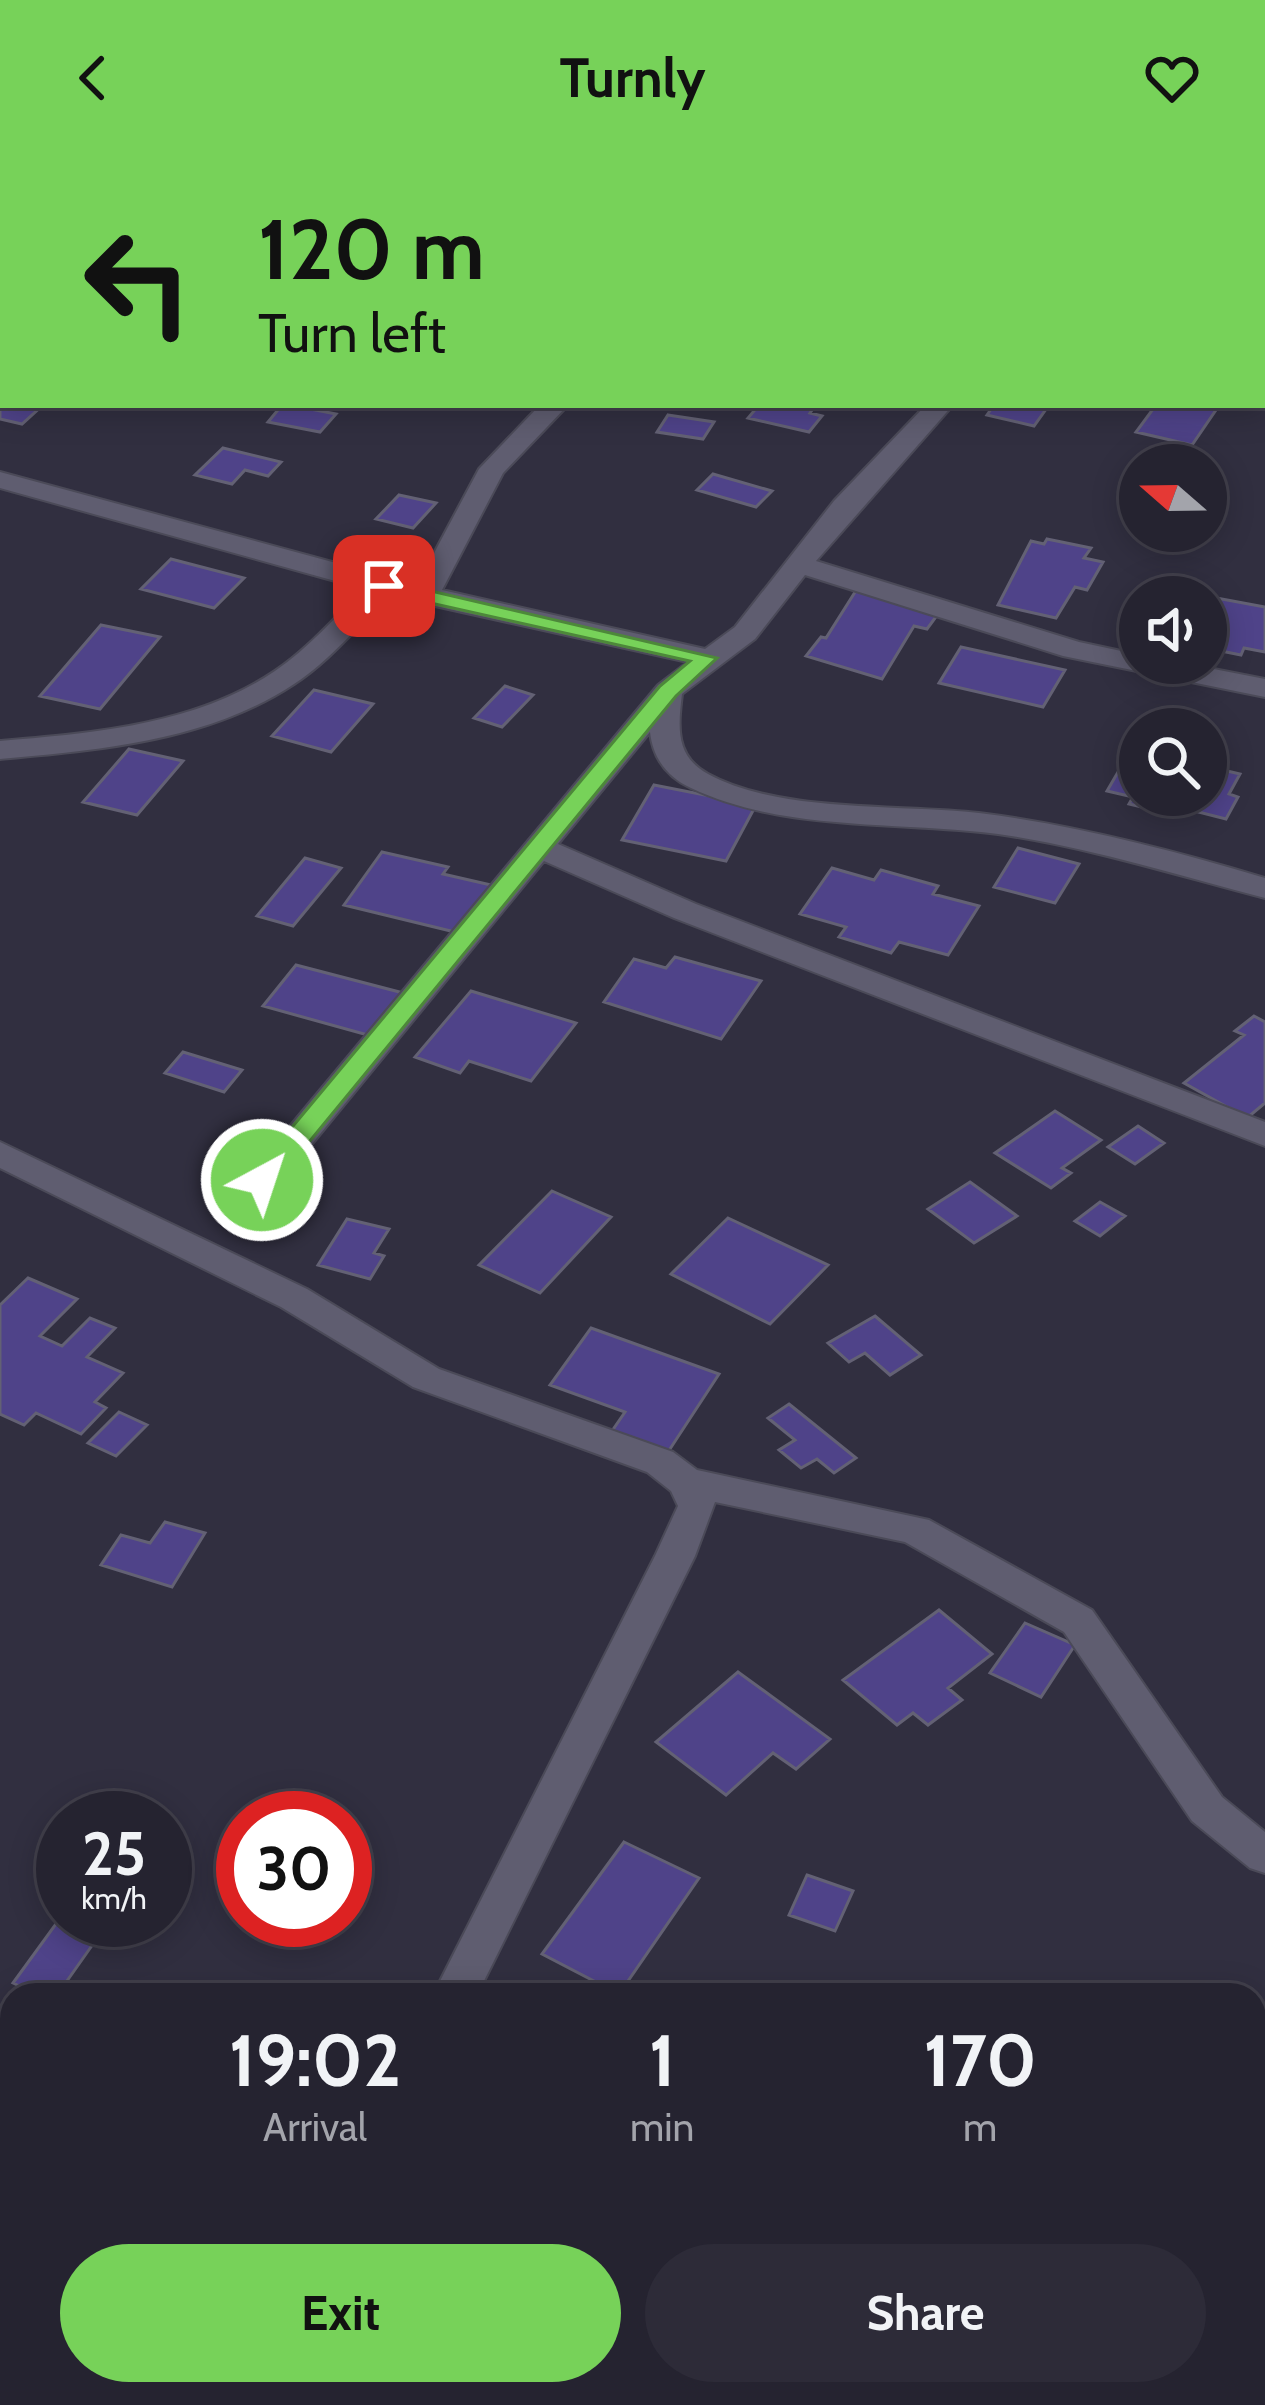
<!DOCTYPE html>
<html lang="en">
<head>
<meta charset="utf-8">
<style>
	:root { --surface:#252330; --page:#2d2b38; --text:#f1f3f6; --muted:#a3a4ab; --line:#42404c; --accent:#77d259 }
	body { margin:0; font-family:Cabin,sans-serif; background:var(--page); color:var(--text); height:100vh; display:flex; flex-direction:column; font-size:45px; white-space:nowrap }
	* { box-sizing:border-box; margin:0 }
	p { font-size:39px; color:var(--muted) }
	.icon { flex:none; width:66px; height:66px; fill:none; stroke:currentColor; stroke-width:2; stroke-linecap:round; stroke-linejoin:round }
	.map { position:relative; flex:1; overflow:hidden }
	.side { position:absolute; left:0px; top:1827px; width:1266px; height:423px; display:flex; flex-direction:column; background:var(--surface); border-radius:36px 36px 0 0; box-shadow:0 6px 30px #0003,0 0 0 3px var(--line) }
	.side>* { flex:none }
	.hud { position:absolute; left:0px; top:0px; width:1266px; height:252px; box-shadow:0 6px 30px #0003,0 0 0 3px var(--line); background:#77d259; color:#111; overflow:hidden }
	.needle { width:78px; rotate:290deg }
	.fabs { position:absolute; left:1119px; top:288px; display:grid; gap:24px }
	.fabs a { display:grid; place-items:center; width:108px; height:108px; border-radius:50%; background:var(--surface); box-shadow:0 6px 30px #0003,0 0 0 3px var(--line); font-size:60px }
	.speed { position:absolute; left:36px; top:1635px; display:flex; gap:24px; font-size:60px; font-weight:700; text-align:center }
	.speed>* { display:grid; place-content:center; width:156px; height:156px; border-radius:50%; background:var(--surface); box-shadow:0 6px 30px #0003,0 0 0 3px var(--line); line-height:1 }
	.speed small { font-size:30px; font-weight:400 }
	.speed .limit { border:18px solid #d22; background:#fff; color:#111 }
	.pin { position:absolute; display:grid; place-items:center; width:102px; height:102px; color:#fff; margin:-51px; border-radius:24px; box-shadow:0 6px 18px #0006 }
	.me { position:absolute; width:132px; margin:-66px; rotate:40deg; stroke-linejoin:round; filter:drop-shadow(0 0 9px #0008) }
	.turn { display:flex; align-items:center; gap:42px; height:252px; padding:0 60px; font-size:54px }
	.turn .icon { width:156px; height:156px; stroke-width:2.5 }
	.turn b { display:block; font-size:84px; line-height:102px }
	.eta { display:flex; justify-content:space-evenly; align-items:center; height:204px; text-align:center }
	.eta b { font-size:72px; font-weight:800; line-height:84px }
	.cta { display:flex; gap:24px; margin-top:auto; padding:24px 60px }
	.cta a { flex:1; height:138px; border-radius:72px; background:var(--accent); color:#111; font-size:48px; font-weight:800; line-height:138px; text-align:center }
	.cta a+a { background:var(--page); color:var(--text) }
	header { display:flex; justify-content:space-between; align-items:center; height:156px; padding:0 60px; background:var(--accent); color:#111; font-size:54px; font-weight:800 }
	.map>svg:first-child { display:block }
	.building { fill:#4f4389; stroke:#636174; stroke-width:3 }
	.lines { fill:none; stroke-linecap:round; stroke-linejoin:round }
	.minor-casing { stroke:#4b4a58; stroke-width:4 }
	.minor { fill:#5f5d70; fill-rule:evenodd }
	.route { fill:#77d259; stroke:#4d883a; stroke-width:3 }
</style>
</head>
<body>
<header><svg class="icon" aria-label="back" viewBox="0 0 24 24"><path d="M15 5l-7 7 7 7"/></svg>Turnly<svg class="icon" aria-label="heart" viewBox="0 0 24 24"><path d="M12 20l-8-8c-3-5 5-10 8-4 3-6 11-1 8 4z"/></svg></header>
<div class="map">
<svg width="1265" height="2249" viewBox="0 0 1265 2249">
	<rect width="100%" height="100%" fill="#312f40"/>
	<path class="building" d="M 0,227 L 3,249 L 43,249 L 22,268 L 0,263 Z
		M 282,249 L 290,249 L 336,258 L 320,276 L 268,266 Z
		M 759,249 L 830,249 L 815,250 L 810,257 L 822,260 L 809,276 L 748,262 Z
		M 994,249 L 1049,249 L 1034,270 L 987,259 Z
		M 1156,249 L 1208,249 L 1218,251 L 1192,289 L 1136,276 Z
		M 668,259 L 714,266 L 703,283 L 657,276 Z
		M 223,292 L 281,306 L 268,320 L 245,314 L 232,328 L 195,319 Z
		M 713,318 L 772,335 L 756,351 L 697,334 Z
		M 399,339 L 436,347 L 413,372 L 376,363 Z
		M 1047,383 L 1091,392 L 1084,402 L 1103,406 L 1087,434 L 1075,431 L 1056,462 L 998,449 L 1031,385 L 1044,388 Z
		M 171,403 L 244,422 L 214,452 L 141,433 Z
		M 857,433 L 941,454 L 927,473 L 914,470 L 882,523 L 806,500 L 821,481 L 826,482 Z
		M 1211,441 L 1265,451 L 1265,496 L 1244,492 L 1241,499 L 1206,492 Z
		M 101,469 L 160,481 L 100,553 L 40,540 Z
		M 961,491 L 1065,514 L 1043,551 L 939,527 Z
		M 505,530 L 533,539 L 502,571 L 474,562 Z
		M 314,534 L 373,548 L 331,596 L 272,580 Z
		M 1132,592 L 1140,594 L 1140,639 L 1206,639 L 1206,610 L 1240,618 L 1229,638 L 1238,641 L 1226,663 L 1175,650 L 1171,658 L 1129,648 L 1133,641 L 1107,635 Z
		M 129,593 L 183,605 L 137,659 L 83,646 Z
		M 654,629 L 756,649 L 726,705 L 622,684 Z
		M 1018,692 L 1079,708 L 1055,747 L 994,731 Z
		M 382,696 L 448,711 L 443,718 L 491,729 L 459,777 L 344,749 Z
		M 305,702 L 341,712 L 293,770 L 257,760 Z
		M 832,712 L 874,724 L 881,714 L 938,730 L 933,738 L 979,750 L 948,799 L 899,786 L 891,797 L 839,781 L 846,771 L 800,758 Z
		M 675,801 L 761,825 L 721,883 L 604,846 L 634,803 L 666,812 Z
		M 296,809 L 407,838 L 375,881 L 263,850 Z
		M 471,835 L 576,867 L 531,925 L 469,905 L 460,917 L 415,901 Z
		M 1254,860 L 1265,866 L 1265,947 L 1247,962 L 1184,927 L 1244,879 L 1235,875 Z
		M 183,896 L 242,914 L 224,936 L 165,917 Z
		M 1055,955 L 1101,984 L 1062,1012 L 1071,1017 L 1051,1032 L 995,997 Z
		M 1138,970 L 1164,987 L 1135,1008 L 1108,991 Z
		M 970,1026 L 1017,1060 L 974,1087 L 928,1053 Z
		M 552,1035 L 611,1061 L 540,1137 L 479,1109 Z
		M 1100,1046 L 1125,1060 L 1100,1080 L 1075,1065 Z
		M 728,1062 L 828,1109 L 770,1168 L 671,1118 Z
		M 347,1063 L 389,1073 L 374,1097 L 384,1100 L 370,1123 L 318,1109 Z
		M 28,1122 L 77,1143 L 40,1180 L 62,1190 L 90,1162 L 115,1172 L 87,1201 L 123,1217 L 95,1246 L 106,1252 L 81,1278 L 36,1257 L 24,1269 L 0,1258 L 0,1149 Z
		M 875,1160 L 921,1199 L 890,1219 L 865,1197 L 849,1206 L 828,1187 Z
		M 591,1172 L 719,1218 L 668,1296 L 612,1275 L 625,1256 L 550,1229 Z
		M 789,1248 L 856,1302 L 834,1317 L 817,1303 L 801,1312 L 779,1294 L 795,1284 L 768,1262 Z
		M 119,1256 L 147,1269 L 116,1300 L 88,1287 Z
		M 165,1366 L 205,1377 L 172,1431 L 101,1409 L 121,1379 L 150,1387 Z
		M 939,1454 L 992,1498 L 948,1532 L 962,1544 L 928,1569 L 913,1557 L 897,1569 L 843,1524 Z
		M 1025,1467 L 1075,1489 L 1041,1541 L 990,1517 Z
		M 738,1516 L 830,1583 L 796,1613 L 773,1597 L 726,1639 L 656,1586 Z
		M 624,1686 L 699,1722 L 619,1838 L 542,1798 Z
		M 807,1719 L 853,1735 L 835,1775 L 789,1759 Z
		M 58,1765 L 98,1781 L 57,1839 L 39,1839 L 13,1827 Z
		M 1265,2156 L 1265,2216 L 1254,2211 L 1254,2187 Z
		M 984,2238 L 1059,2238 L 1051,2249 L 1001,2249 Z"/>
	<g class="lines">
		<defs>
			<path id="minor" d="M 239,0 L 267,0 L 237,3 Z
				M 593,0 L 623,0 L 625,3 L 595,3 Z
				M 768,0 L 794,0 L 766,3 Z
				M 1186,0 L 1210,0 L 1184,3 Z
				M 0,49 L 3,49 L 3,63 L 0,63 Z
				M 1263,166 L 1265,167 L 1265,183 L 1263,182 Z
				M 540,249 L 568,249 L 503,317 L 442,434 L 705,493 L 735,471 L 834,345 L 926,249 L 953,249 L 816,405 L 1079,486 L 1140,499 L 1140,507 L 1183,507 L 1265,523 L 1265,541 L 1063,500 L 805,419 L 755,483 L 682,538 C 678,571 675,600 708,618 C 779,657 899,648 979,657 C 1075,669 1172,694 1265,722 L 1265,742 C 1176,719 1089,691 998,678 C 898,665 784,676 691,632 C 667,621 653,602 650,576 L 558,688 L 696,748 L 1265,966 L 1265,990 L 674,762 L 544,705 L 275,1033 L 251,1033 L 246,1025 L 251,1017 L 658,529 L 688,506 L 390,440 C 358,469 331,504 294,528 C 208,585 100,594 0,603 L 0,585 C 94,577 195,569 275,515 C 309,492 335,461 364,433 L 0,332 L 0,316 L 417,429 L 479,313 Z
				M 0,986 L 307,1133 L 439,1213 L 673,1296 L 697,1314 L 929,1364 L 1092,1454 L 1222,1641 L 1265,1676 L 1265,1717 L 1250,1712 L 1192,1665 L 1064,1476 L 905,1386 L 715,1346 L 695,1400 L 477,1839 L 433,1839 L 655,1400 L 678,1350 L 671,1335 L 647,1316 L 413,1231 L 281,1151 L 0,1012 Z
				M 0,2021 L 12,2025 L 12,2067 L 0,2063 Z
				M 217,2238 L 267,2238 L 263,2249 L 213,2249 Z
				M 445,2238 L 505,2238 L 509,2249 L 449,2249 Z"/>
		</defs>
		<use href="#minor" class="minor-casing"/>
		<use href="#minor" class="minor"/>
	</g>
	<path class="route" d="M 384,424 L 717,502 L 676,540 L 272,1031 L 262,1033 L 249,1024 L 253,1018 L 660,530 L 690,505 L 377,435 L 377,426 Z"/>
</svg>
<div class="fabs">
<a><svg class="needle" viewBox="-14 -14 28 28"><path d="M0-13l5 13h-10z" fill="#e53935"/><path d="M0 13l5-13h-10z" fill="#a3a4ab"/></svg></a>
<a><svg class="icon" aria-label="sound" viewBox="0 0 24 24"><path d="M4 9h4l5-4v14l-5-4H4zM17 9q2 3 0 6"/></svg></a>
<a><svg class="icon" aria-label="search" viewBox="0 0 24 24"><circle cx="10" cy="10" r="6"/><path d="M15 15l6 6"/></svg></a>
</div>
<div class="speed"><div>25<small>km/h</small></div><div class="limit">30</div></div>
<div class="pin" style="left:384px;top:430px;background:#d93025"><svg class="icon" aria-label="arrive" viewBox="0 0 24 24"><path d="M6 21V4h12l-3 4 3 4H6"/></svg></div>
<svg class="me" style="left:262px;top:1024px" viewBox="-20 -20 40 40"><circle r="17" fill="#77d259" stroke="#fff" stroke-width="3"/><path d="M0-11L8 9 0 5-8 9z" fill="#fff"/></svg>
<div class="hud">
<div class="turn"><svg class="icon" aria-label="left" viewBox="0 0 24 24"><path d="M17 20v-9H6M10 6l-5 5 5 5"/></svg><div><b>120 m</b>Turn left</div></div>
</div>
<section class="side">
<div class="eta">
<div><b>19:02</b><p>Arrival</p></div>
<div><b>1</b><p>min</p></div>
<div><b>170</b><p>m</p></div>
</div>
<div class="cta"><a>Exit</a><a>Share</a></div>
</section>
</div>
</body>
</html>
